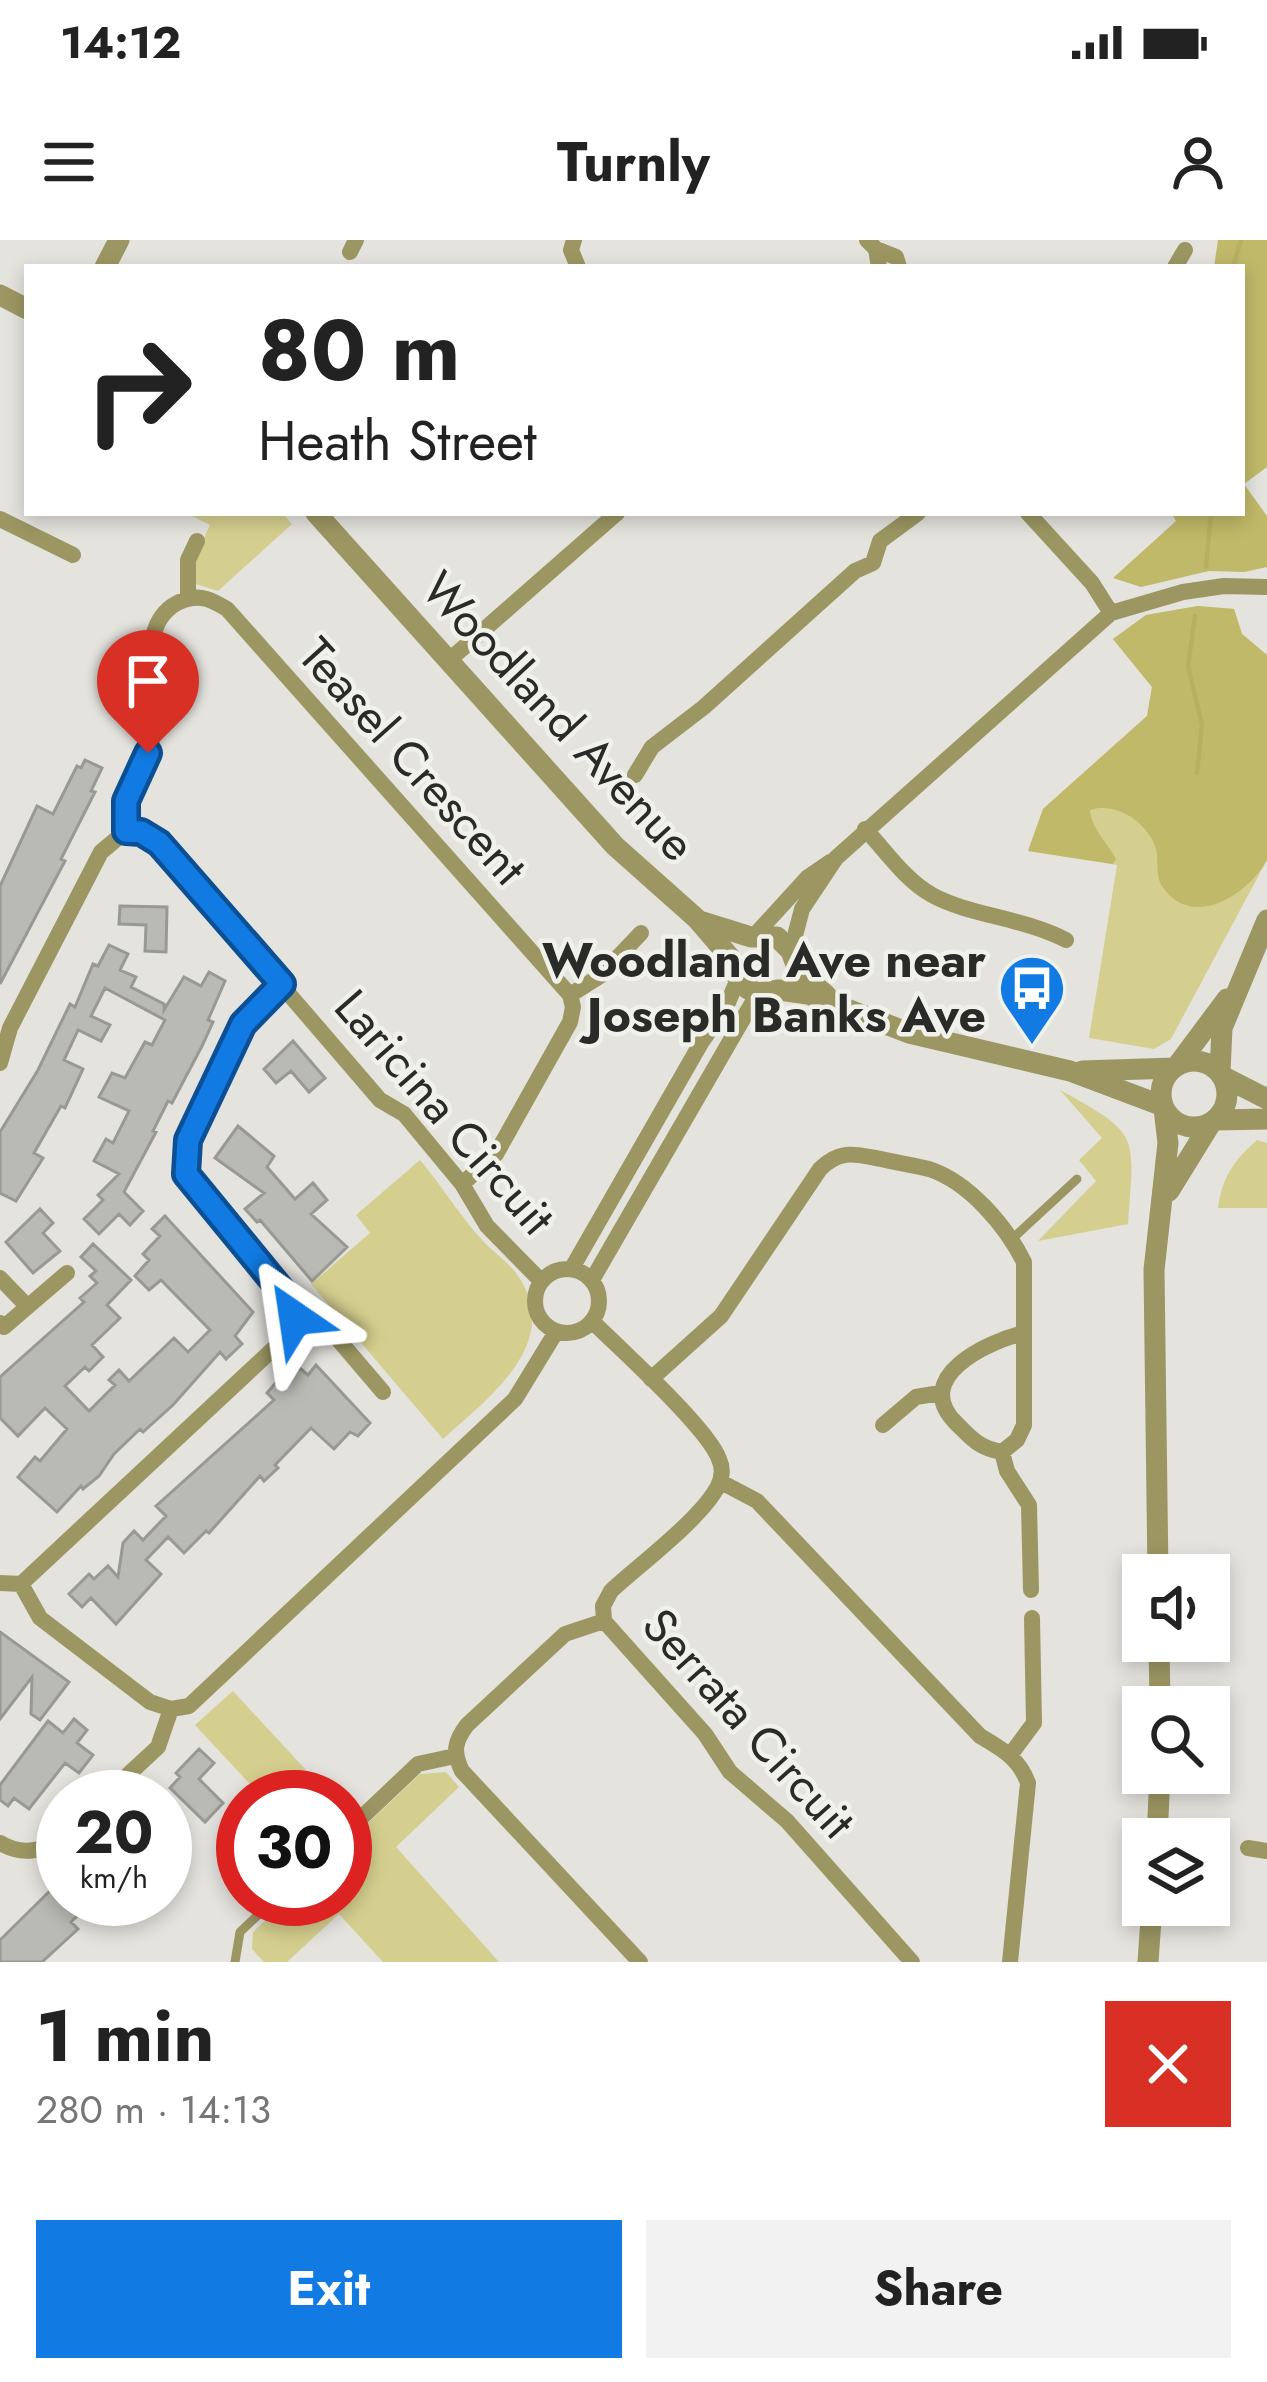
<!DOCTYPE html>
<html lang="en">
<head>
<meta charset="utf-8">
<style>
	:root { --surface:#fff; --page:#f2f2f2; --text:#222; --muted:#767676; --accent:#117be3 }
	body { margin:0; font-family:Jost,sans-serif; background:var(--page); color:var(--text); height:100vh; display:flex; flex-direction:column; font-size:45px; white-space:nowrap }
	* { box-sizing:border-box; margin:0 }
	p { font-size:39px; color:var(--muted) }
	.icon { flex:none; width:66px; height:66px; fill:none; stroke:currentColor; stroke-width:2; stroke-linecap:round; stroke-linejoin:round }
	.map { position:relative; height:1722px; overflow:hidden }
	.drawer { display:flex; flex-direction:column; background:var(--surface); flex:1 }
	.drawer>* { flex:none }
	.banner { position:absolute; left:24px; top:24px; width:1221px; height:252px; border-radius:0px; box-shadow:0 6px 18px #0003; background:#fff; color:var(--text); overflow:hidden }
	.tools { position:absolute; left:1122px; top:1314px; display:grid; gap:24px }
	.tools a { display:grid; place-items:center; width:108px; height:108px; border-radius:0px; background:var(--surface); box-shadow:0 6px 18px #0003; font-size:60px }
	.speed { position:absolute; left:36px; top:1530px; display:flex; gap:24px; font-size:60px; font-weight:700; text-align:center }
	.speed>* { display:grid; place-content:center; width:156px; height:156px; border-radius:50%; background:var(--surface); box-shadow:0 6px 18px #0003; line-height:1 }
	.speed small { font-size:30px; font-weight:400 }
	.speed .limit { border:18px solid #d22; background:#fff; color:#111 }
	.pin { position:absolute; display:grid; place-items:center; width:102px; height:102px; color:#fff; margin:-123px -51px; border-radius:50% 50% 50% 0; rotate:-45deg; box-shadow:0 0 12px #0007 }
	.pin .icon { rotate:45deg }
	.me { position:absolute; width:132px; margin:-66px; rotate:328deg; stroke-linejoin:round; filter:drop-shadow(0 0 9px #0008) }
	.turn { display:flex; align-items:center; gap:42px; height:252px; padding:0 36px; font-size:54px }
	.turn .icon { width:156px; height:156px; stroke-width:2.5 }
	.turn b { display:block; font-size:84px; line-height:102px }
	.round { display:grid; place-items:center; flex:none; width:126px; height:126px; border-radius:0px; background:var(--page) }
	.overview { display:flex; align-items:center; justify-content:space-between; height:204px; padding:0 36px }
	h1 { font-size:72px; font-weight:700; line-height:90px }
	.button { display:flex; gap:24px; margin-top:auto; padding:24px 36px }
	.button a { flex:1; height:138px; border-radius:0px; background:var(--accent); color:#fff; font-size:48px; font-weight:700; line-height:138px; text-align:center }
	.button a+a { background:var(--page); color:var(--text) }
	.status { display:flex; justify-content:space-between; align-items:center; height:84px; padding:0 60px; background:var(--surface); direction:ltr }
	.status svg { height:33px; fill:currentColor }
	header { display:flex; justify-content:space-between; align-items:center; height:156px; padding:0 36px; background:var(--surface); font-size:54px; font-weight:700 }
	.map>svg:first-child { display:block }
	.green { fill:#d5cf8f }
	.forest { fill:#c0b969 }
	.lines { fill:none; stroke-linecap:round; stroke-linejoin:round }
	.stream { stroke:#b7b060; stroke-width:4.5 }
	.building { fill:#babab5; stroke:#999994; stroke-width:3 }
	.service { stroke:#9c9762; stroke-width:9 }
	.minor { stroke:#9c9762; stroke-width:16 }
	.tertiary { stroke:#9c9762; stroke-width:21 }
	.route-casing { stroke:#0b5094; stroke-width:30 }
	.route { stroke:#117be3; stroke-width:21 }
	.labels { text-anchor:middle; stroke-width:9; stroke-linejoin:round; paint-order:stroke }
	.street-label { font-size:48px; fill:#2a2a28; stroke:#f1f1eb }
	.poi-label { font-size:48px; font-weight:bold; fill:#2a2a28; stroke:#f1f1eb; text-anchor:end }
</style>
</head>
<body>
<div class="status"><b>14:12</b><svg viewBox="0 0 49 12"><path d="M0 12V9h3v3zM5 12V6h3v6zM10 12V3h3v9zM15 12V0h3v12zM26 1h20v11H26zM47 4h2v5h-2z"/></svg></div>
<header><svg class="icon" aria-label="menu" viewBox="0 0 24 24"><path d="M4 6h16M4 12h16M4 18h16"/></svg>Turnly<svg class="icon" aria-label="person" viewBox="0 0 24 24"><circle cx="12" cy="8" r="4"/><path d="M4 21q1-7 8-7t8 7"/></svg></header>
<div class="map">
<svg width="1267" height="1722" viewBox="0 0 1267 1722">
	<rect width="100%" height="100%" fill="#e4e3de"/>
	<path class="green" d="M 186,273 L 282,273 L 292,284 L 218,351 L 189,342 L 193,321 L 210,285 Z
		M 1198,366 L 1234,369 L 1242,394 L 1267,415 L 1267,620 L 1171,799 L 1154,809 L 1089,798 L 1117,625 L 1028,611 L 1043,569 L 1147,476 L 1152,447 L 1113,399 L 1146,375 Z
		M 1060,850 C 1142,895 1134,894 1128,984 L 1038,1001 L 1096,941 L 1079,920 L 1102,898 Z
		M 1257,900 L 1267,903 L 1267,968 L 1218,968 C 1222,938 1234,920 1257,900 Z
		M 420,920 C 442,946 460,976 483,1001 C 493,1012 507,1021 516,1033 C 566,1102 489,1157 443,1199 L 311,1044 L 370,993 L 356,975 Z
		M 233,1451 L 331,1557 L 262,1557 L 195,1485 Z
		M 446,1532 L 459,1547 L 396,1607 L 499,1722 L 383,1722 L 339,1674 L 287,1722 L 264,1722 L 252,1709 L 253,1692 L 288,1659 L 345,1659 L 345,1572 L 362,1589 L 420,1534 Z"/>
	<path class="forest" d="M 1218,0 L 1267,0 L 1267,227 L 1244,244 L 1267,276 L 1267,327 L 1244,332 L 1209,331 L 1141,347 L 1113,338 L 1176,281 L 1171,273 L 1242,273 L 1242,27 L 1214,27 Z
		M 1198,366 L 1234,369 L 1242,394 L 1267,415 L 1267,620 C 1248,655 1191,691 1162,646 C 1155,636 1159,621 1156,609 C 1149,583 1116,561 1090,570 C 1091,588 1107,602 1116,619 L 1113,624 L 1028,611 L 1043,569 L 1147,476 L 1152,447 L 1113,399 L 1146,375 Z"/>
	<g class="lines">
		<path class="stream" d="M 1233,27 L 1241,0
			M 1206,327 L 1211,273
			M 1195,376 L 1188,426 L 1202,485 L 1197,533"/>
	</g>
	<path class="building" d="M 85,520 L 102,528 L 91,551 L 95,552 L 61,619 L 65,621 L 0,744 L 0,646 L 37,566 L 53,574 L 77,526 L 81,528 Z
		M 120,666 L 167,667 L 166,712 L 145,711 L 146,685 L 119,684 Z
		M 109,705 L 128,714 L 120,730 L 136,737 L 131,747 L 164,764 L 164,770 L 184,737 L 201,746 L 209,732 L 225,741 L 208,780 L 213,782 L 202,806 L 172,863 L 168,861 L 153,891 L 156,892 L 124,952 L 143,971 L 130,985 L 119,974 L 99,994 L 84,979 L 103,960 L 98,955 L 119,934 L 94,921 L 106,899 L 113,903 L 129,871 L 99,857 L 112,833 L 125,838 L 145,802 L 152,805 L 165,780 L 105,748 L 91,776 L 110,785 L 101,801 L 78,790 L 64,820 L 83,829 L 65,868 L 61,866 L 34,913 L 43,918 L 16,961 L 0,953 L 0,892 L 38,830 L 70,764 L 75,767 L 93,724 L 98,726 Z
		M 293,801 L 325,838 L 309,852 L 291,831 L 276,843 L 264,829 Z
		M 238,886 L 274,916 L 267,927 L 295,959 L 313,943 L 327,960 L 311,974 L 347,1007 L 312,1041 L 260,980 L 257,982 L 245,969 L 264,953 L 215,918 Z
		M 40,969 L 53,983 L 43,993 L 60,1011 L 33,1033 L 6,1002 Z
		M 165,976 L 253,1072 L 235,1096 L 242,1104 L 226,1119 L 220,1112 L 173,1165 L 143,1192 L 140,1189 L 114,1214 L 99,1236 L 83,1249 L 81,1246 L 57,1272 L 18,1237 L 35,1217 L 40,1221 L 67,1189 L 45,1168 L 18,1196 L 0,1178 L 0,1137 L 84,1062 L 80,1058 L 97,1043 L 90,1036 L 96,1031 L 81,1017 L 93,1004 L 131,1040 L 107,1065 L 120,1078 L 92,1105 L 103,1117 L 89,1131 L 85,1127 L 65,1146 L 89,1171 L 115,1145 L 109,1140 L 119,1130 L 129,1141 L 174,1098 L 188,1112 L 210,1090 L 161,1040 L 149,1050 L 135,1036 L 149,1020 L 143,1014 L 160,996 L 152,989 Z
		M 316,1125 L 370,1183 L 358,1196 L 350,1192 L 334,1209 L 311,1188 L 275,1225 L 278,1228 L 264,1241 L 260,1236 L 209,1293 L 206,1291 L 184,1313 L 168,1297 L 146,1320 L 161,1334 L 116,1384 L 91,1358 L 82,1367 L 69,1354 L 89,1334 L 94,1339 L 108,1326 L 118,1337 L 123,1303 L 134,1291 L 143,1300 L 166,1276 L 156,1266 L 274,1160 L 267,1153 L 279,1139 L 285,1144 L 300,1128 L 308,1135 Z
		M 0,1392 L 69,1442 L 40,1480 L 31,1474 L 32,1437 L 0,1479 Z
		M 74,1479 L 87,1490 L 77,1503 L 93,1515 L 79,1533 L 65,1523 L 29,1569 L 14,1558 L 8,1566 L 0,1560 L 0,1545 L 48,1481 L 63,1493 Z
		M 199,1509 L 214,1523 L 199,1539 L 223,1563 L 205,1582 L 170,1548 L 180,1537 L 176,1533 Z
		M 63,1638 L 63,1659 L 95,1659 L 71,1682 L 78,1689 L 42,1722 L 0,1722 L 0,1700 Z"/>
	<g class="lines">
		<path class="service" d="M 1012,999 L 1077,939
			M 235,1722 L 240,1692 L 275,1659"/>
		<path class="minor" d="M 574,0 L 571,10 L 578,27
			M 867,0 L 876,9 L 879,27
			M 876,9 L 896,17 L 899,27
			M 350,12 L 356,0
			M 1175,27 L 1185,10
			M 1028,273 L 1092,343 L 1111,373
			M 0,279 L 73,315
			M 188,358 L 188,320 L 197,301
			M 447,422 L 617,273
			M 635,535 L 652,507 L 704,467 L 855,331 L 873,323 L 880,301 L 918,273
			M 865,589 C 886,611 905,640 932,655 C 968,675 1024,678 1066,700
			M 126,591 C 126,582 124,572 126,563 C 129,539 150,519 153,495 C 159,453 131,379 184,360 C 201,354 212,360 227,369 L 570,755 L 573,767 L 570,782 L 496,914 L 462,944
			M 754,696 L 808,637 L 830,622
			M 791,711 L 802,669 L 836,618 L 1111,373 L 1183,352 L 1224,346 L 1267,347
			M 570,755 L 600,736 L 641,693
			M 0,823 L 10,788 L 101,612 L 126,591 L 141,592 L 159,603 L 380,860 L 404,874 L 462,944 L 487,986 L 541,1041
			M 572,1028 L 701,803 L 726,767 L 738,739
			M535 1061a32 32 0 1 1 64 0a32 32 0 1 1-64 0Z
			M 0,1038 L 27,1066
			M 592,1040 L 758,753
			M 295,1078 L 325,1084 L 383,1152
			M 592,1081 C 620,1109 707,1187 719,1219 C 723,1228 722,1238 718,1246 C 702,1278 639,1325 611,1351 L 603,1366 L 604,1381 L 705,1494 L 730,1532 L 787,1581 L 912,1722
			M 0,1083 L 4,1087 L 67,1033
			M 651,1139 L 721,1076 L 820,929 C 840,909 855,914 881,919 C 897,923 914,925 929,929 C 969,942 1006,986 1024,1022 L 1024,1185 L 1017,1200 L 1002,1212 C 979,1208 972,1199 956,1183 C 911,1138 986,1102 1024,1093
			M 883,1185 L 916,1157 L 940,1153
			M 1002,1212 L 1007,1231 L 1029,1265 L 1031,1350
			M 721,1242 L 757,1261 L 980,1496 C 1002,1509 1019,1518 1028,1543 L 1010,1722
			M 0,1343 L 21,1344 L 40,1378 L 150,1462 L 171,1469 L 189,1466 L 515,1159 L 556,1092
			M 21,1344 L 286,1097 L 295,1078 L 291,1062 L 186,934 L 188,900 L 243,784 L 282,744
			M 604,1381 L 565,1394 L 467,1485 C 454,1502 453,1512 462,1531 L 640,1722
			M 1011,1514 L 1034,1483 L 1032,1378
			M 104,1557 L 158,1507 L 171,1469
			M 360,1579 L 418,1524 L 455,1516
			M 0,1603 C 22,1616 45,1612 63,1595
			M 1248,1608 L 1267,1611"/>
		<path class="tertiary" d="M 105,27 L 119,0
			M 0,55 L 27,69
			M 316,273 L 615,606 L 697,679 L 734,722 L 738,739 L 748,749 L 758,753 L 779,750 L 808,754 L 909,793 L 1070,831 L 1163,866
			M 703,682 L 751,697 L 777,697 L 791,711 L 799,733 L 826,755
			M1161 854a33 33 0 1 1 66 0a33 33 0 1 1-66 0Z
			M 1177,826 L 1227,759
			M 1082,831 L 1174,828
			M 1220,832 L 1222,788 L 1267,680
			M 1222,836 L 1267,859
			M 1215,880 L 1267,879
			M 1169,951 L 1211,883
			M 1158,1335 L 1154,1030 L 1168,903 L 1164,869
			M 1159,1401 L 1160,1467
			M 1157,1599 L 1160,1533
			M 1148,1722 L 1152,1665"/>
	</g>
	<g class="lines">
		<defs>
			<path id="route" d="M 148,513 L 126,561 L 126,591 L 141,592 L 159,603 L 282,744 L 243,784 L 188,900 L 186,934 L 290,1061 L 295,1078"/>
		</defs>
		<use href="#route" class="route-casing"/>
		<use href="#route" class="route"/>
	</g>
	<defs>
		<symbol id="bus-pin" viewBox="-11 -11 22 30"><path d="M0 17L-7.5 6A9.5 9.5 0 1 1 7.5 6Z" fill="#117be3" stroke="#f1f1eb"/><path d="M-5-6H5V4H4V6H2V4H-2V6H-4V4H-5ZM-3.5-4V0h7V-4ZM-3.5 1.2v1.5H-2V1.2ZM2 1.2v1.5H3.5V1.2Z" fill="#fff"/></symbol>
	</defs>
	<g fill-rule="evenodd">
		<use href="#bus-pin" x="994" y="710" width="76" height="104"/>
	</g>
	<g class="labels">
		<g class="street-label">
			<text transform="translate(559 476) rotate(47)" y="17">Woodland Avenue</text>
			<text transform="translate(413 521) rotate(48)" y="17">Teasel Crescent</text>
			<text transform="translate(445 872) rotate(49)" y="17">Laricina Circuit</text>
			<text transform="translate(749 1483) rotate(48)" y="17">Serrata Circuit</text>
		</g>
		<g class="poi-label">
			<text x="986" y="737">Woodland Ave near<tspan x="986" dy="55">Joseph Banks Ave</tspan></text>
		</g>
	</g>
</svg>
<div class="tools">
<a><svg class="icon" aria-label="sound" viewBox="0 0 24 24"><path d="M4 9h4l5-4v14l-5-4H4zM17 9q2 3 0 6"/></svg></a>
<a><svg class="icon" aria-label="search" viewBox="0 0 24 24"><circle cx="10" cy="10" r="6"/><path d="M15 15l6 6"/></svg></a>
<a><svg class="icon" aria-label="layers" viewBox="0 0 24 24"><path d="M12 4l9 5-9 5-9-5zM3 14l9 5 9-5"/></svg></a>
</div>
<div class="speed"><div>20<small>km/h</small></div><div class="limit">30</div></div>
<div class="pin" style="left:148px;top:513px;background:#d93025"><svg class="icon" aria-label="arrive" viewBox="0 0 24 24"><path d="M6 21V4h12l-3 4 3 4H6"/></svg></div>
<svg class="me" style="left:295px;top:1078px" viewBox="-20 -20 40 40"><path d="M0-17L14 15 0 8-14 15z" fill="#117be3" stroke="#fff" stroke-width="4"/></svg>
<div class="banner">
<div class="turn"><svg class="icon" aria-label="right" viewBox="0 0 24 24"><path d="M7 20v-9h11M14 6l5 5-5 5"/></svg><div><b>80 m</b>Heath Street</div></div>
</div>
</div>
<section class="drawer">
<div class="overview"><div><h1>1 min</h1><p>280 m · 14:13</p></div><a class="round" style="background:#d93025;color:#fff"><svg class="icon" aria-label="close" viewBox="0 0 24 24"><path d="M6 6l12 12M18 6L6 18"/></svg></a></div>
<div class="button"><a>Exit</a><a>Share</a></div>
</section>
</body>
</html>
